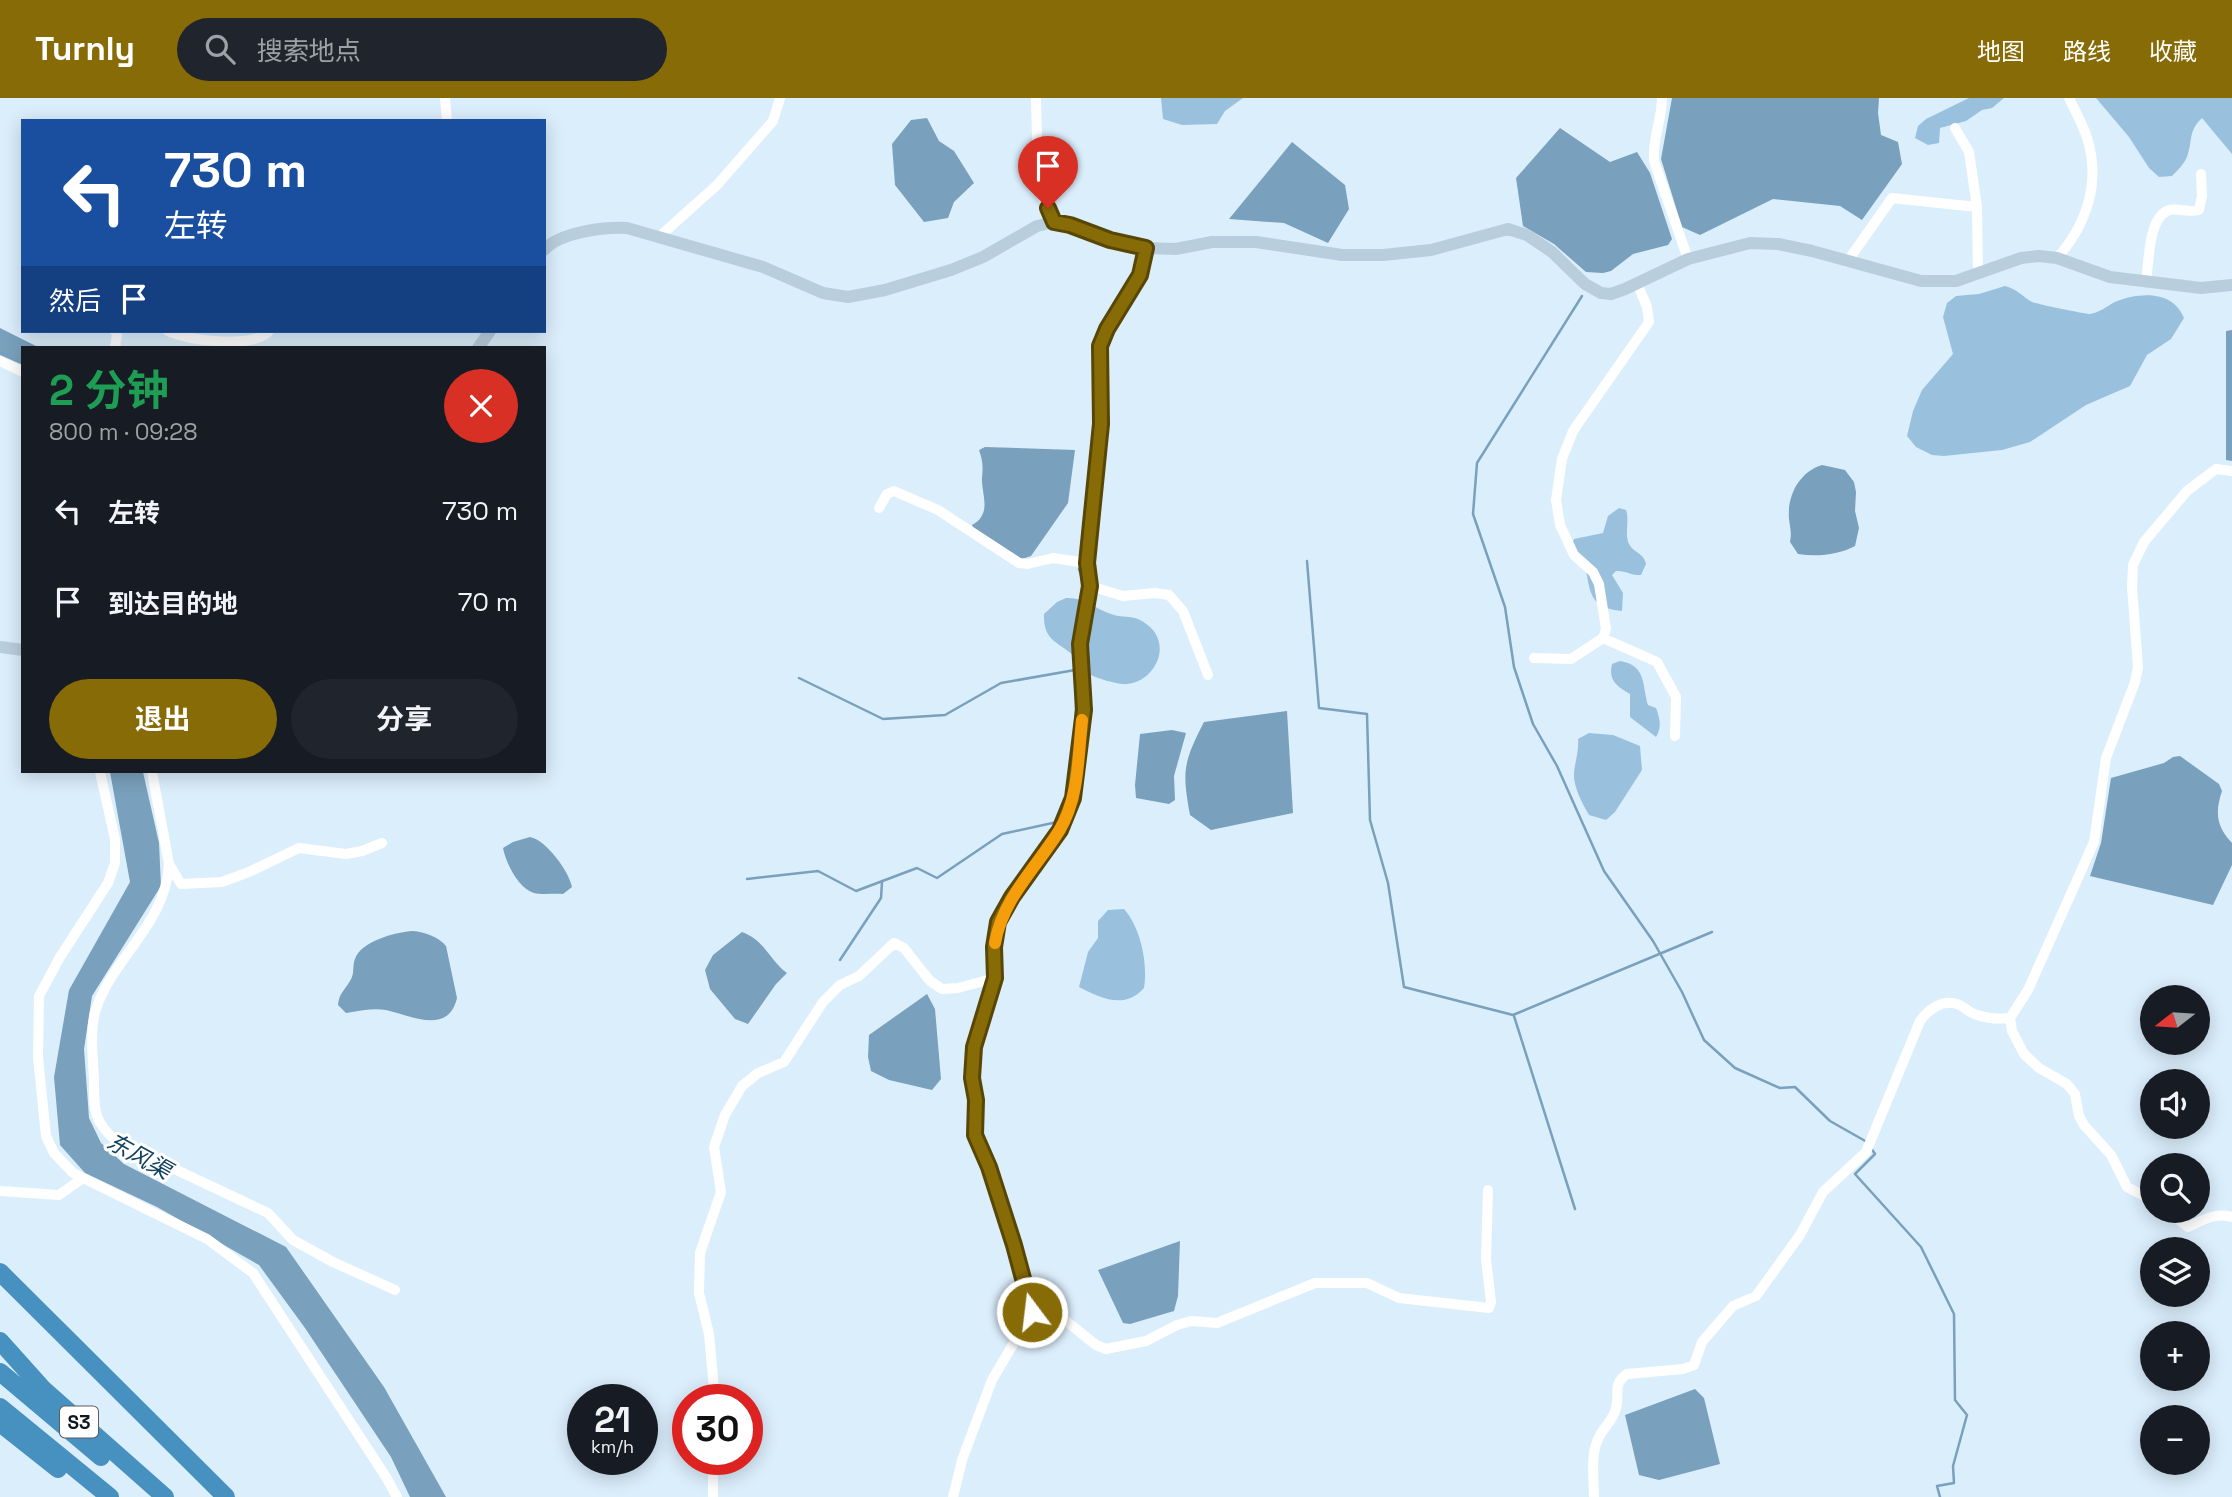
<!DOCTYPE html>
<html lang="zh">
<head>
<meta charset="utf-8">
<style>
	:root { --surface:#171b24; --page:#20242c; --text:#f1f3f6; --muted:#9ea1a6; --accent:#876b07 }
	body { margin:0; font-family:"Space Grotesk","Noto Sans SC",sans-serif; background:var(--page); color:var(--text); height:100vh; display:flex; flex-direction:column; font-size:26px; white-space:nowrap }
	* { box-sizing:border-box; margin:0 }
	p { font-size:23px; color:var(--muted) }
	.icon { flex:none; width:38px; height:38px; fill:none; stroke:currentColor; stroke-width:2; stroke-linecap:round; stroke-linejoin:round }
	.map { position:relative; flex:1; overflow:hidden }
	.panel { position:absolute; left:21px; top:248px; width:525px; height:427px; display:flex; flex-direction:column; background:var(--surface); border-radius:0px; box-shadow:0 4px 18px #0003 }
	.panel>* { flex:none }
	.hud { position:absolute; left:21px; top:21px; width:525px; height:214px; border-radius:0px; box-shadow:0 4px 18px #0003; background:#1a4fa0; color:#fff; overflow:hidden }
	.needle { width:46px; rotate:253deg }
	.fabs { position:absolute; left:2140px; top:887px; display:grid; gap:14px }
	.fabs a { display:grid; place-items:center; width:70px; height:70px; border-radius:50%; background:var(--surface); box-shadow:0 4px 18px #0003; font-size:35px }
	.speed { position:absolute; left:567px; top:1286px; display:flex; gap:14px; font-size:35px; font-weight:700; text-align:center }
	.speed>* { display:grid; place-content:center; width:91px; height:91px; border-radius:50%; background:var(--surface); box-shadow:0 4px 18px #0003; line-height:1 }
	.speed small { font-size:18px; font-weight:400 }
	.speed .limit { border:10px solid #d22; background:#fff; color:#111 }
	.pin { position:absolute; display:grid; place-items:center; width:60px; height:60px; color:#fff; margin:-72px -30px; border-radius:50% 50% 50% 0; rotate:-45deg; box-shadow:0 0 7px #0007 }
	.pin .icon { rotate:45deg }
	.me { position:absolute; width:77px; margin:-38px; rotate:345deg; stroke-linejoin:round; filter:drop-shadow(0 0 5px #0008) }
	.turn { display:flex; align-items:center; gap:24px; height:147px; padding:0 28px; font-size:32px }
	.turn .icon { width:91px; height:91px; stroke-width:2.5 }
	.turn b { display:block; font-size:49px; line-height:60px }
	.then { display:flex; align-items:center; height:66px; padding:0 28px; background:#0003; gap:14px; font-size:26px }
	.round { display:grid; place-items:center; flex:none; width:74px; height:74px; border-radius:37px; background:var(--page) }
	.head { display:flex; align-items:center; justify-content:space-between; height:119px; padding:0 28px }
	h1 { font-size:42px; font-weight:700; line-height:52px; color:#1e9e55 }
	.cta { display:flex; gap:14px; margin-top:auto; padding:14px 28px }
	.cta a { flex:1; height:80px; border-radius:42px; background:var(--accent); color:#fff; font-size:28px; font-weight:700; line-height:80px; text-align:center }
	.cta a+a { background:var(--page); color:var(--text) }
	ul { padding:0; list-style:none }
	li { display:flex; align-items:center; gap:21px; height:91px; padding:0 28px }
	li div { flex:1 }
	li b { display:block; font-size:26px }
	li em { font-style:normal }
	header { display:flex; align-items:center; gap:42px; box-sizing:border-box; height:98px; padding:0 35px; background:var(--accent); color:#fff }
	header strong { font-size:33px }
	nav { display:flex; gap:38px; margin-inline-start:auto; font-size:24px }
	.search { width:490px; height:63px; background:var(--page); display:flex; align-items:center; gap:18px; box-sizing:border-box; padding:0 24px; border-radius:38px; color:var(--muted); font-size:26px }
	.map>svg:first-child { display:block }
	.forest { fill:#99c1de }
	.water { fill:#79a0bc }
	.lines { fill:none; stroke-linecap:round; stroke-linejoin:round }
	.stream { stroke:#79a0bc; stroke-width:2.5 }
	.street { stroke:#fff; stroke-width:10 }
	.secondary { stroke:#b9cedc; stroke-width:12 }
	.highway { stroke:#4791c1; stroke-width:18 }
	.route-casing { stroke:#584605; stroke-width:18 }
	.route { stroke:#876b07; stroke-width:12 }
	.slow { stroke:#f59e0b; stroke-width:12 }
	.labels { text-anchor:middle; stroke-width:6; stroke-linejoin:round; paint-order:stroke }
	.shield { fill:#fff; stroke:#575d62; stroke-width:2 }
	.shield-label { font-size:19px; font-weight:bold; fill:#0f181e }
	.water-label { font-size:23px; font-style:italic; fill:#10415e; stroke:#fff }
</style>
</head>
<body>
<header>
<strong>Turnly</strong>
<div class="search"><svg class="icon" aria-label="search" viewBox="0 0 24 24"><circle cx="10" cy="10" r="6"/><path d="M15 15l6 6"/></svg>搜索地点</div>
<nav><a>地图</a><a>路线</a><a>收藏</a></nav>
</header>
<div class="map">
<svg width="2232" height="1399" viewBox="0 0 2232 1399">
	<rect width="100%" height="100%" fill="#dbeefc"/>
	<path class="forest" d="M 1161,0 L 1243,0 L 1225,13 L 1217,26 L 1182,27 L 1163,21 Z
		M 1969,0 L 2004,0 L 1992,10 L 1982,12 L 1966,23 L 1940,30 L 1939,45 L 1928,47 L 1915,40 L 1918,28 L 1926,21 Z
		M 2096,0 L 2232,0 L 2232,56 L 2202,20 C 2188,33 2193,42 2187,59 C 2184,66 2177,73 2172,78 L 2159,79 L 2149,70 L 2129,39 Z
		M 2005,188 C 2017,191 2022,198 2032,204 C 2037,206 2085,216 2090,216 C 2099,215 2107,208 2115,204 C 2139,194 2173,192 2184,220 L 2171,241 L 2147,257 L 2130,288 L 2086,307 L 2030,344 L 2002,352 L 1944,358 L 1932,357 L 1916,349 L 1907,338 L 1913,313 L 1922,292 L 1953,256 L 1943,219 L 1947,205 L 1956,198 L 1979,196 Z
		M 1619,410 L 1626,412 C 1630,423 1624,436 1629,446 C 1634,455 1644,455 1646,466 L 1641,477 C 1632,478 1625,472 1616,473 L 1612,477 L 1623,495 L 1622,513 C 1589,510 1590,494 1585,466 L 1570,452 L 1574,441 L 1603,435 L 1608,418 Z
		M 1066,500 C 1084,499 1094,510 1111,516 C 1121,520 1133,517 1142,523 C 1178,544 1153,589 1122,586 C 1114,585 1099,581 1091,577 C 1085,574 1082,566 1077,561 C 1060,543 1043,545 1044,516 L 1057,504 Z
		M 1620,563 C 1647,567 1642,588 1648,607 L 1656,610 C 1660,621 1662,629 1656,639 L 1630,619 L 1630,596 C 1617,588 1608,583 1612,566 Z
		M 1589,635 L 1613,637 L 1640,648 L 1642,672 L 1615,714 L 1606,722 L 1589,717 C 1582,705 1573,688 1574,675 C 1575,663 1579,654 1578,641 Z
		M 1124,811 C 1141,830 1148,866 1144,890 C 1125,912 1100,900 1079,889 L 1088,854 L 1098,840 L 1098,823 L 1108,812 Z"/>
	<path class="water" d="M 1672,0 L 1879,0 L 1878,15 L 1881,37 L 1898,44 L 1902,66 L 1862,122 L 1840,108 L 1773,101 L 1700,137 L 1682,129 L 1661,61 Z
		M 927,20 L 939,43 L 954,53 L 974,85 L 954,104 L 948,120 L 924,124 L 895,87 L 892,46 L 911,22 Z
		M 1560,30 L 1610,64 L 1637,54 L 1650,75 L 1672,141 L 1668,147 L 1633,156 L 1611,173 L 1603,175 L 1586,174 L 1554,146 L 1523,128 L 1516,80 Z
		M 1292,44 L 1345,87 L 1349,111 L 1328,145 L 1284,125 L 1229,121 Z
		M 0,230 L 40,250 L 23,250 L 23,267 L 0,257 Z
		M 2232,232 L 2232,363 L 2226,362 L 2226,233 Z
		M 985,349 L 1075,352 L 1068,405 L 1031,458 L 1022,461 L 974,432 L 972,427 C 993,416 981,395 982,380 C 983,369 983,363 979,352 Z
		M 1822,367 L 1845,372 L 1854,384 L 1856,394 L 1855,413 L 1859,430 L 1855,448 C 1838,457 1817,459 1798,456 L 1790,444 C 1792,435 1790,430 1789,421 C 1787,398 1799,374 1822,367 Z
		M 1287,613 L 1293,715 L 1211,732 L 1190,717 C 1182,673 1183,665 1204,624 Z
		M 1172,632 L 1186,635 L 1174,678 L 1175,702 L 1169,706 L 1136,700 L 1135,687 L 1140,636 Z
		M 2180,658 L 2219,686 L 2222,693 C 2215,714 2216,728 2232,745 L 2232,767 L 2213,807 L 2090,778 L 2101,745 L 2111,680 L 2164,665 L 2173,659 Z
		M 110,674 L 143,674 L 159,745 L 161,788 L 92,898 L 84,951 L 89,1020 L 101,1045 L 124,1066 L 286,1149 L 384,1289 L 446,1399 L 410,1399 L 391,1359 L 305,1230 L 259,1167 L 157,1109 L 85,1075 L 60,1047 L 54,979 L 69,892 L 130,784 Z
		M 530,739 C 546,742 569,773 572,789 L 563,796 C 554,795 543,797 534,795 C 518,790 506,765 503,750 L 513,744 Z
		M 413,833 C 424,834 439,839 446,848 L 457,900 C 448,938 410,917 386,912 C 373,910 359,913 346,915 L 338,907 C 339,895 345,892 350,883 C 355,876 352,868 355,861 C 361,843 396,834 413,833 Z
		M 742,834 C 766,843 769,862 787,875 L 776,886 L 748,926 L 735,921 L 710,891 L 705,872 L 713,857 Z
		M 927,896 L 935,911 L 941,981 L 932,992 L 889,982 L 871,973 L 868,959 L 869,937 Z
		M 1180,1143 L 1178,1198 L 1174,1213 L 1130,1226 L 1123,1225 L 1098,1172 Z
		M 1695,1291 L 1704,1300 L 1720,1366 L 1659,1382 L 1639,1377 L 1625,1317 Z"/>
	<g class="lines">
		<path class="stream" d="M 1582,198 L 1477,365 L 1473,416 L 1505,509 L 1514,569 L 1533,626 L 1557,668 L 1604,773 L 1653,843 L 1682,894 L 1704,942 L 1735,970 L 1780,990 L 1795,989 L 1830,1023 L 1867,1044
			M 1307,463 L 1319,610 L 1367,616 L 1370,722 L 1388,785 L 1404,889 L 1513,917 L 1712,834
			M 1079,471 L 1086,491
			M 799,580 L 883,621 L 945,617 L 1001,585 L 1075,572
			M 1071,682 L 1076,611 L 1076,563
			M 747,781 L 818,773 L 856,793 L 917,770 L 937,780 L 1002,736 L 1057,724 L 1069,696
			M 840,862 L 881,800 L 882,784
			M 1514,918 L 1575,1111
			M 1871,1050 L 1875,1056 L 1855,1076 L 1921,1149 L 1954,1216 L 1955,1302 L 1967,1317 L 1953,1368 L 1954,1385 L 1937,1388 L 1940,1399"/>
		<path class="street" d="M 445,0 L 447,23
			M 1036,0 L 1038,82 L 1041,97 L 1054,124
			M 1662,0 C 1662,22 1652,41 1654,63 L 1688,161
			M 1955,30 L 1969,54 L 1977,109
			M 659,139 L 717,87 L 773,23 L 780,0
			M 2057,160 C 2087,127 2101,83 2087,40 C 2083,26 2075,13 2069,0
			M 1847,164 L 1892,100 L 1977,109 L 1978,175
			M 2146,184 C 2149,165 2148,117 2170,112 C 2180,110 2189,115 2199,112 L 2202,98 L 2201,76
			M 168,233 C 189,243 252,251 269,233
			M 115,250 L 117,237 L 115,233
			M 0,263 L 23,274
			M 879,410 L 887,396 L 894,393 L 938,412 L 1019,465 L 1028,466 L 1053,460 L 1087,465
			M 1090,488 L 1123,498 L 1155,495 L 1169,497 L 1183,513 L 1208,577
			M 1603,540 L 1657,564 L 1676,599 L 1675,638
			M 1534,560 L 1571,561 L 1603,540 L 1606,531 L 1599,486 L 1593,474 L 1574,457 L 1560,427 L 1556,402 L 1562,361 L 1573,333 L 1649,224 L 1647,209 L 1637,185
			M 100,674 L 115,741 L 115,765 L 108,785 L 60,859 L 39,898 L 38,959 L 46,1038 L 54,1055 L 73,1075 L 207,1141 L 253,1175 L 386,1379 L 397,1399
			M 152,674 L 169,766 L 181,786 L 222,784 L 249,774 L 299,750 L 346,756 L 362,753 L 382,745
			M 169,766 C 166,824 116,857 97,908 C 89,929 93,959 94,982 C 94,1012 93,1023 117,1044 L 268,1115 L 293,1142 L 333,1164 L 395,1192
			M 0,1093 L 59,1097 L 83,1080
			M 2152,1102 L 2127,1089 L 2111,1057 L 2084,1027 L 2079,1018 L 2075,996 L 2067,986 L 2039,970 L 2024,956 L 2012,933 L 2010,920 L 2028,892 L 2094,744 L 2106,660 L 2135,584 L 2138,569 L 2132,489 L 2133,467 L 2144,444 L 2187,393 L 2216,371 L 2232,373
			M 2168,1113 L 2188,1129 C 2203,1122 2216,1114 2232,1119
			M 1032,1214 L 1042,1212 L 1066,1223 L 1096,1247 L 1106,1251 L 1146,1243 L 1177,1227 L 1191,1223 L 1217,1225 L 1315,1185 L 1367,1185 L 1399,1200 L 1489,1210 L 1491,1204 L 1486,1161 L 1488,1092
			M 715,1302 L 709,1236 L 699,1195 L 700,1155 L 721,1094 L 714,1049 L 725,1017 L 742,988 L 758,975 L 784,964 L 823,904 L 840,887 L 859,878 L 894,845 L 904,850 L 930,883 L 942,891 L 958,890 L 995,880
			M 713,1399 L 713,1362
			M 953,1399 L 962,1362 L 992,1282 L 1032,1214 L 1014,1147 L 989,1069 L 975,1037 L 976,1002 L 972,980 L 974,949 L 995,880 L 994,849 L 998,824 L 1012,799 L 1060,732 L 1073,700 L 1084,612 L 1079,546 L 1090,488 L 1087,465 L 1101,326 L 1100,249 L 1107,231 L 1140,177 L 1146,150
			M 1594,1399 C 1594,1381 1590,1355 1599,1339 C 1604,1329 1614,1321 1616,1310 C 1620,1296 1612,1286 1627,1276 L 1683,1271 L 1694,1267 L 1702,1244 L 1733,1208 L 1756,1198 L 1800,1137 L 1823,1094 L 1866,1054 L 1920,923 C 1928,912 1942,901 1957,906 C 1964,908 1969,915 1977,917 C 1988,921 1997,921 2010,920"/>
		<path class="secondary" d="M 544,152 C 560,134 604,129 627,130 L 763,169 L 823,195 L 848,199 L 885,192 L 951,172 L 983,159 L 1037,128 L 1054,124 L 1070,127 L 1110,142 L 1146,150 L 1176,151 L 1212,144 L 1256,144 L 1342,157 L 1383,157 L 1431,152 L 1508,131 L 1527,137 L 1552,154 L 1585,186 L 1601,195 L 1611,196 L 1625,191 L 1688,161 L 1750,145 L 1778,146 L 1812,153 L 1921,183 L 1956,183 L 2021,160 L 2039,158 L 2057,160 L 2110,179 L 2201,190 L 2232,187
			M 478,250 L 490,233
			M 0,549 L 23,552"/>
		<path class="highway" d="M 0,1174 L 226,1399
			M 0,1243 L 43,1291 L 165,1399
			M 0,1274 L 101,1359
			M 0,1309 L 110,1399
			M 0,1325 L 58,1371"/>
	</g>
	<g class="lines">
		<defs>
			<path id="route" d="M 1032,1214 L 1014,1147 L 989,1069 L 975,1037 L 976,1002 L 972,980 L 974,949 L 995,880 L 994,849 L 998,824 L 1012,799 L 1060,732 L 1073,700 L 1084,612 L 1080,546 L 1090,488 L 1087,465 L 1101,326 L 1100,248 L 1107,231 L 1140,177 L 1146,150 L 1110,142 L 1070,127 L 1054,124 L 1048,110"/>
		</defs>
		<use href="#route" class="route-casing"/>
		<use href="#route" class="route"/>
		<path class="slow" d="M 995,845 C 1003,800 1036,770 1059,733 C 1079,701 1078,659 1082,622"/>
	</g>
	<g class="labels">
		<rect class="shield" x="60" y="1308.5" width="38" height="31" rx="5"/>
		<g class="shield-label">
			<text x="79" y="1331">S3</text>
		</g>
		<g class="water-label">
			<text transform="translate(139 1058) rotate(29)" y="8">东风渠</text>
		</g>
	</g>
</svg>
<div class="fabs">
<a><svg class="needle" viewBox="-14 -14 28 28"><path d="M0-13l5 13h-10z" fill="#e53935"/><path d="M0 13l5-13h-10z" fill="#9ea1a6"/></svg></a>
<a><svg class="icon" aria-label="sound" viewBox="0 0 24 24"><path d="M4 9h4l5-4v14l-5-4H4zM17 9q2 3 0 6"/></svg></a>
<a><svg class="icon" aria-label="search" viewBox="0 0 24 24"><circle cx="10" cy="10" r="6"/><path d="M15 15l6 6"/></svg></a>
<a><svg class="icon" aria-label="layers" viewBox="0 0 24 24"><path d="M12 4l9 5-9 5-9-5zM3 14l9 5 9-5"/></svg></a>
<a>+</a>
<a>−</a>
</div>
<div class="speed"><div>21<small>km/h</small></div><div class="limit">30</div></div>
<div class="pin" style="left:1048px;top:110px;background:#d93025"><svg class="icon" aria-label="arrive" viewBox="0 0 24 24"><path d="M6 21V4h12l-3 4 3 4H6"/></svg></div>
<svg class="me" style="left:1032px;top:1214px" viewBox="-20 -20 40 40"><circle r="17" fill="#876b07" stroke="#fff" stroke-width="3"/><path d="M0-11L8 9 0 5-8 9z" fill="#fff"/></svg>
<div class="hud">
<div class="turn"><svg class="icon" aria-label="left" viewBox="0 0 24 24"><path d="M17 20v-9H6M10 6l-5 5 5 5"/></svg><div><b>730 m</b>左转</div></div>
<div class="then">然后<svg class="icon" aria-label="arrive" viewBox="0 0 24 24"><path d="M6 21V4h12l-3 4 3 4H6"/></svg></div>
</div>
<section class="panel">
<div class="head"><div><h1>2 分钟</h1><p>800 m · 09:28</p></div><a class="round" style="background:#d93025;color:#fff"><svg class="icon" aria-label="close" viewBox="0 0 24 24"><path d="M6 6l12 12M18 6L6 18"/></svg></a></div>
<ul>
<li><svg class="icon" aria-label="left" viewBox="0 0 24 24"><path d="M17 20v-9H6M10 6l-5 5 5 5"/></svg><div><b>左转</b></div><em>730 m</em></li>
<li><svg class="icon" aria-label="arrive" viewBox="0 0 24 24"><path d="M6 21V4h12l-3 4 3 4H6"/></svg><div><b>到达目的地</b></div><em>70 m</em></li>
</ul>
<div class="cta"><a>退出</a><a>分享</a></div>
</section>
</div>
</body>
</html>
